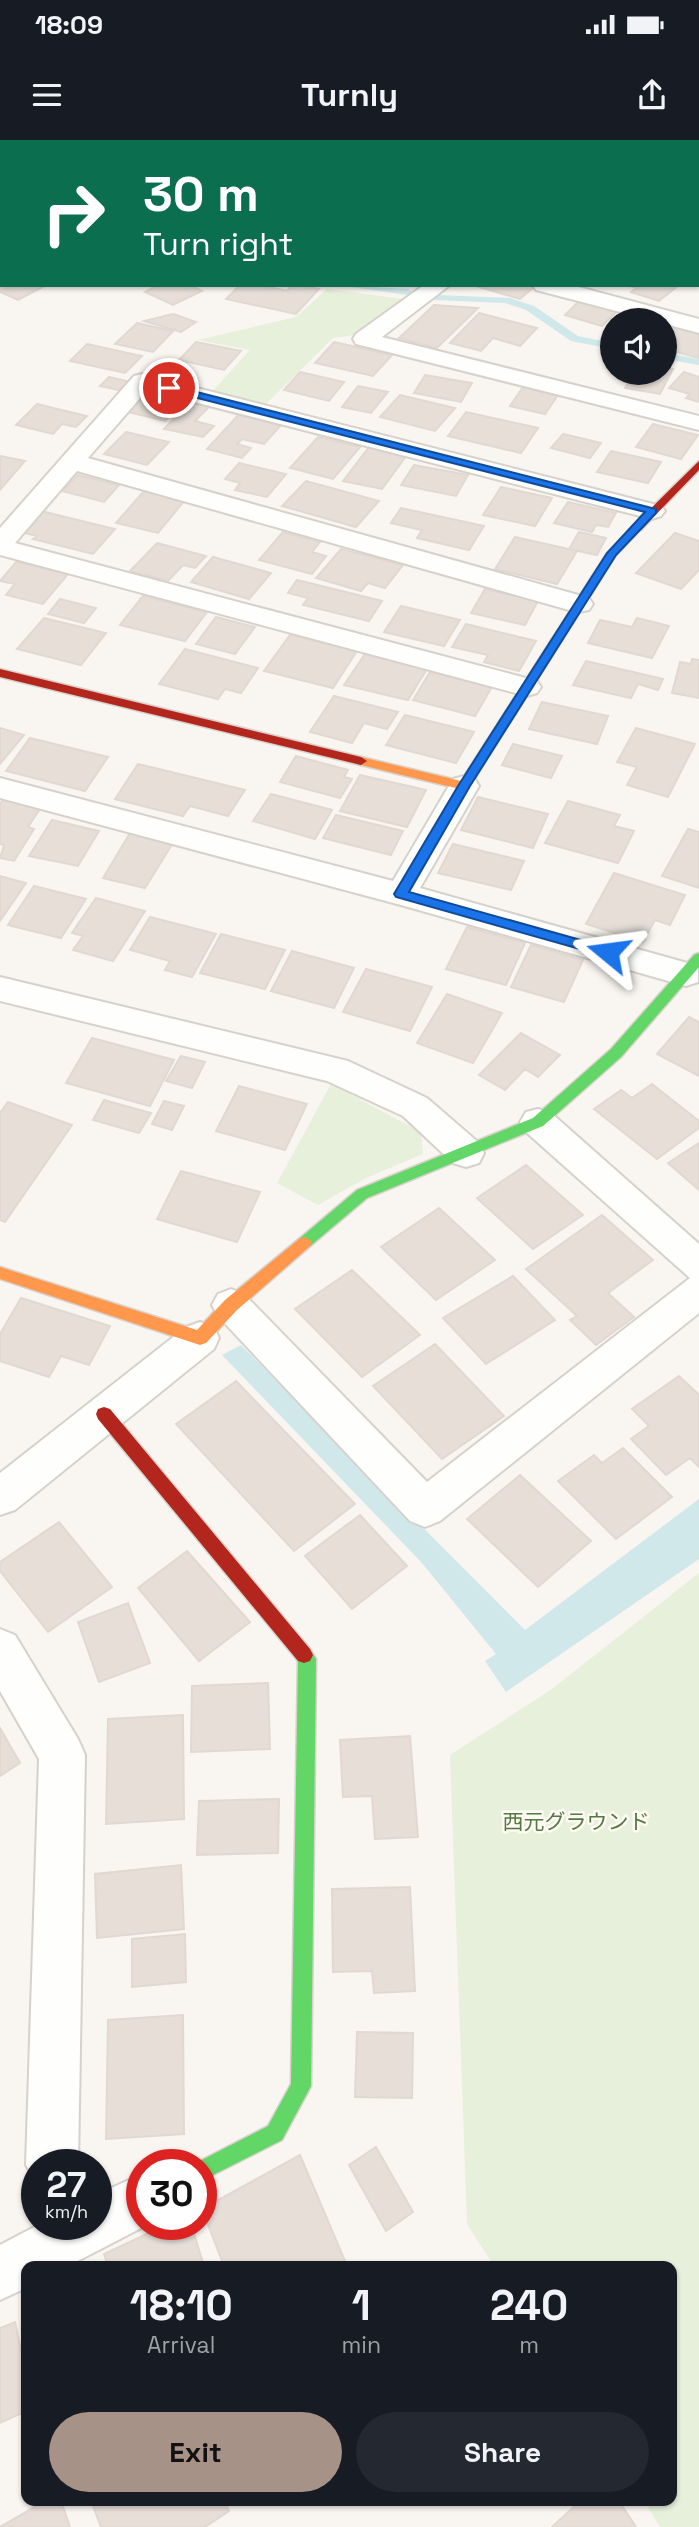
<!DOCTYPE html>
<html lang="en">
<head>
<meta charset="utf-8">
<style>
	:root { --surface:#171b24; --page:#242831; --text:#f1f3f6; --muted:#9ea1a6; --accent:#a69286 }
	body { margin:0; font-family:"Space Grotesk","Noto Sans JP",sans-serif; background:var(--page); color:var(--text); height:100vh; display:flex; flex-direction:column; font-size:26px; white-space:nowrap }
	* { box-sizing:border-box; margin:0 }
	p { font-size:23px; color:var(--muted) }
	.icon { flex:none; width:38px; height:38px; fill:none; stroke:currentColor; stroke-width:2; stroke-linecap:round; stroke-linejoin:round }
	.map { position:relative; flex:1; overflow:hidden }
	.details { position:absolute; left:21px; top:2121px; width:656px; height:245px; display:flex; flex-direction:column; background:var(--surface); border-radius:14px; box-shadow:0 2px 5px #0004 }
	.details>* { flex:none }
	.banner { position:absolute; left:0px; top:0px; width:700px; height:147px; box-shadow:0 2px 5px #0004; background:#0b6e4f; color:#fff; overflow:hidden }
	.buttons { position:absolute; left:600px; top:168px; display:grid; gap:14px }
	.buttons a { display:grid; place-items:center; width:77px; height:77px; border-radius:50%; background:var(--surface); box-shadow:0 2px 5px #0004; font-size:35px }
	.speed { position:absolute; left:21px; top:2009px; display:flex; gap:14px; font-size:35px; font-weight:700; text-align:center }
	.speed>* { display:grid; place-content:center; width:91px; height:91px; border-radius:50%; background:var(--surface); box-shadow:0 2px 5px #0004; line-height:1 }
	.speed small { font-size:18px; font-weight:400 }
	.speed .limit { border:10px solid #d22; background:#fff; color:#111 }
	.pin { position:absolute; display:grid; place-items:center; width:60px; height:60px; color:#fff; margin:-30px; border:4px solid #fff; border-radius:50%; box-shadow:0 2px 7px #0007 }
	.me { position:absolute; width:77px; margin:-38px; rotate:286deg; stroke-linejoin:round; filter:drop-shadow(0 0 5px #0008) }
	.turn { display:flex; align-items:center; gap:24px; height:147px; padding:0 28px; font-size:32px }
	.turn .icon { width:91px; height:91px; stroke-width:2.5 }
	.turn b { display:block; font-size:49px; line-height:60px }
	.eta { display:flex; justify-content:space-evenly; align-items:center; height:119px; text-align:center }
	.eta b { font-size:42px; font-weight:800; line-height:49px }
	.button { display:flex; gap:14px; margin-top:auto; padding:14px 28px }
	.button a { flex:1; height:80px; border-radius:42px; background:var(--accent); color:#111; font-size:28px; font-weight:800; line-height:80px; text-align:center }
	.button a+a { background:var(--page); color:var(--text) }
	.status { display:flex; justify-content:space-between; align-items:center; height:49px; padding:0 35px; background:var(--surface); direction:ltr }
	.status svg { height:19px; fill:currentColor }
	header { display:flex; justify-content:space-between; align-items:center; height:91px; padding:0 28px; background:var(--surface); font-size:32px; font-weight:800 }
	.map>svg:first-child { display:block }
	.green { fill:#e7f0db }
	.water { fill:#d0e8ea }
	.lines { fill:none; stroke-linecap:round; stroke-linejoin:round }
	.stream { fill:#d0e8ea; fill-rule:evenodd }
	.building { fill:#e6ded7; stroke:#e2d8d2; stroke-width:2 }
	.street-casing { stroke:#d7d1cb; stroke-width:4 }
	.fast-casing { stroke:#d9d2cb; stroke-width:3 }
	.slow-casing { stroke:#d9d2cb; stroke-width:3 }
	.jam-casing { stroke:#d9d2cb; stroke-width:3 }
	.street { fill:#fefefd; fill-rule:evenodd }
	.fast { fill:#63d668; fill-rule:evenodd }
	.slow { fill:#ff974d; fill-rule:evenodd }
	.jam { fill:#b3261e; fill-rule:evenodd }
	.route { fill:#1a73e8; stroke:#114b97; stroke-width:2 }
	.labels { text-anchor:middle; stroke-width:5; stroke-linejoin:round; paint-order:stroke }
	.park-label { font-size:21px; fill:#537a41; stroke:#fffaf3 }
</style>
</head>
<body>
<div class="status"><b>18:09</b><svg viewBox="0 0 49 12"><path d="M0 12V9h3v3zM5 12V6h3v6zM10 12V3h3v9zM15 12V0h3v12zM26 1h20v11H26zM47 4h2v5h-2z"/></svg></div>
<header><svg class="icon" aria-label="menu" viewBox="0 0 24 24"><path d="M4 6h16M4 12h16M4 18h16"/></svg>Turnly<svg class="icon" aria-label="share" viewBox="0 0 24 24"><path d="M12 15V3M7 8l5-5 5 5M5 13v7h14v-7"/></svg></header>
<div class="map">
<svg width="699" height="2387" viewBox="0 0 699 2387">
	<rect width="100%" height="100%" fill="#f9f5f0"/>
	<path class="green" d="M 327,149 L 403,159 L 355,195 L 333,198 L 264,266 L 211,253 L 250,210 L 198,200 L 296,177 Z
		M 331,944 L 421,992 L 423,1014 L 366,1038 L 318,1065 L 277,1043 Z
		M 699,1433 L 699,2387 L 660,2387 L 644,2361 L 672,2361 L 672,2126 L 494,2126 L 467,2084 L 450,1615 L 552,1549 Z"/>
	<path class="water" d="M 241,1205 L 525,1490 L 699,1359 L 699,1419 L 506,1552 L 485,1521 L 496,1514 L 422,1423 L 222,1215 Z"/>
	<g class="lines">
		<path class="stream" d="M 42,0 L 52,0 L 52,2 L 43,2 Z
			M 336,145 L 408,149 L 413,152 L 408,155 Z
			M 437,155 L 510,158 L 534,166 L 578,196 L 612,203 L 612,209 L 571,201 L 526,170 L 505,163 L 433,160 L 433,156 Z
			M 665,213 L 699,219 L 699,225 L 665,219 Z"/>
	</g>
	<path class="building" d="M 2,130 L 2,145 L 46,145 L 18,160 L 0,152 Z
		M 158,145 L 190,145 L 202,151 L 173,165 L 145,152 Z
		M 240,145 L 261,145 L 287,151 L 292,145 L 299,145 L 319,149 L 296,174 L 226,159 Z
		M 472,145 L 529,145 L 534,147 L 520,159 Z
		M 628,145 L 679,145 L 659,161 L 631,152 L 636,148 Z
		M 579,161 L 617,171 L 602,186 L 565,175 Z
		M 434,165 L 478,168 L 437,208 L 399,198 Z
		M 625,171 L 658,180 L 615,180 Z
		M 479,173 L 537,188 L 520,206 L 493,198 L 481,211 L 450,203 Z
		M 173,174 L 196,182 L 181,192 L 144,181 Z
		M 137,183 L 173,191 L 153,212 L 115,204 Z
		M 669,184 L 699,192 L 699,218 L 665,209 L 665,189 Z
		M 196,202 L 241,211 L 224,230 L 179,220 Z
		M 334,202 L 392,215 L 373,236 L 315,223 Z
		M 87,204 L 142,216 L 125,233 L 70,221 Z
		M 665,228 L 673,229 L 660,254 L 625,248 L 632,236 L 614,233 L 665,233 Z
		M 300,232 L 344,242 L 329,261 L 284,250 Z
		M 684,232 L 699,237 L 699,262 L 686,258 L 690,254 L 669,248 Z
		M 425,235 L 472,243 L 461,262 L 414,253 Z
		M 109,237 L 131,242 L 122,251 L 100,246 Z
		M 358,246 L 388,252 L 371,273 L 342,267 Z
		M 523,247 L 558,255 L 545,274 L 510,266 Z
		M 146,255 L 168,260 L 162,266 L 177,269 L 165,281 L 128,272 Z
		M 400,255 L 455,268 L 435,291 L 380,277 Z
		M 191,261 L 210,266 L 195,281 L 214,286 L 203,297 L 164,289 Z
		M 37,264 L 87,276 L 76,287 L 62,284 L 53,294 L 16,285 Z
		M 241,272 L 283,283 L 264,304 L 242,299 L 237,304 L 251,308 L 242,318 L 207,309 Z
		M 466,272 L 538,288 L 521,313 L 448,296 Z
		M 653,284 L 698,295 L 681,319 L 636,307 Z
		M 126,292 L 169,302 L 147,325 L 104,314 Z
		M 563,294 L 601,303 L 590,318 L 551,308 Z
		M 318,297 L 360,307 L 333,339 L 290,328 Z
		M 369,307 L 407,315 L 382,349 L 343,341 Z
		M 611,311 L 661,322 L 648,343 L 597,332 Z
		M 0,316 L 25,321 L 0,350 Z
		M 239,323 L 286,334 L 267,357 L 235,350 L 240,343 L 225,339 Z
		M 414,325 L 468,335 L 456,356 L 401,345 Z
		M 78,335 L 119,345 L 104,362 L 62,351 Z
		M 306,341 L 379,361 L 356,387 L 282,366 Z
		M 501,347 L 552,358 L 535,386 L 483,375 Z
		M 144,351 L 185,360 L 158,393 L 116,383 Z
		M 568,362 L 616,373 L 608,387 L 596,385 L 592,392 L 554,383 Z
		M 401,368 L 484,386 L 469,410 L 417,398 L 422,390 L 391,383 Z
		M 41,371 L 115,389 L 93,414 L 33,399 L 37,396 L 21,392 Z
		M 283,392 L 320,402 L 312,412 L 326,416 L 312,434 L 259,420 Z
		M 579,392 L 606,398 L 597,415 L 569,409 Z
		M 675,393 L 699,401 L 699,430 L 681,449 L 636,433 Z
		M 515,397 L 577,411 L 557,444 L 495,429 Z
		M 157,403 L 206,416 L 195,428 L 183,425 L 168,441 L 130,431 Z
		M 341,409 L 403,425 L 385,448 L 368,443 L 361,451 L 316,438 Z
		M 213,417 L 271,433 L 249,459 L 191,442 Z
		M 16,422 L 68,434 L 43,464 L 6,455 L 15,444 L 0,441 Z
		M 297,440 L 382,461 L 369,481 L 303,465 L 308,458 L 288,453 Z
		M 485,449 L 538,461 L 525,485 L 471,473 Z
		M 143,456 L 207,472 L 185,501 L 120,485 Z
		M 60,459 L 96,468 L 84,483 L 48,474 Z
		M 401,466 L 460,480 L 444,506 L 384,492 Z
		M 216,477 L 255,487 L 235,514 L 196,504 Z
		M 44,478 L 106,493 L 81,525 L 17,509 Z
		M 637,478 L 669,486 L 652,518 L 588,503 L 600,480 L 632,487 Z
		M 466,484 L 536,501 L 519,531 L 484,522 L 488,515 L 452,507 Z
		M 290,495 L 357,511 L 333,548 L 264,531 Z
		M 185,509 L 258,528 L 241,553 L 225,549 L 218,559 L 159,544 Z
		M 365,514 L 427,529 L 408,560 L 344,545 Z
		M 692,519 L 699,520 L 699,558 L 672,553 L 680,522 L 691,524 Z
		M 586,521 L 663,539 L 658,550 L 638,544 L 631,558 L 573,545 Z
		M 430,532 L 492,547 L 475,576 L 413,560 Z
		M 334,556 L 398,572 L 387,589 L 364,583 L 352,603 L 310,592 Z
		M 542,562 L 608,576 L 597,604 L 529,589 Z
		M 405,575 L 474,592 L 456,623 L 386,605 Z
		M 0,588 L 24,595 L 0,624 Z
		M 636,588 L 695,604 L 668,657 L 627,645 L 637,627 L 617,622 Z
		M 30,598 L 108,617 L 85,651 L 6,631 Z
		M 513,604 L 562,616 L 551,638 L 502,625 Z
		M 296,616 L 348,630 L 344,637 L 352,639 L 340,658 L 280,642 Z
		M 138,624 L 245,650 L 228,676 L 190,666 L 183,676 L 115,659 Z
		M 360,635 L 426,650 L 407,687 L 340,671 Z
		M 271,654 L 332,670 L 315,699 L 253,681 Z
		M 478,657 L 548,674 L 533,708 L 461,690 Z
		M 4,658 L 42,666 L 28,687 L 34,689 L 14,721 L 0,718 L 4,705 L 0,704 L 0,664 Z
		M 568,661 L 620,675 L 614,686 L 634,691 L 618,723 L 545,703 Z
		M 336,675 L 403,691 L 391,715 L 323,698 Z
		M 52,680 L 99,691 L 78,726 L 29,716 Z
		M 688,689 L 699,692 L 699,748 L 662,736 Z
		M 130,693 L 173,703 L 145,748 L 103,738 Z
		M 453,704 L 524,721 L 511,750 L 438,733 Z
		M 614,733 L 685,755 L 670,785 L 655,780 L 643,802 L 586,784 Z
		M 0,736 L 26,743 L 0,781 Z
		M 34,746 L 86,759 L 61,798 L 8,785 Z
		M 96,758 L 145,771 L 113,821 L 73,810 L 83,796 L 72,793 Z
		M 150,777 L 216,794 L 192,837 L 165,830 L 170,821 L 130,810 Z
		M 467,787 L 525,803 L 506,845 L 446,829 Z
		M 221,794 L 285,810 L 265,849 L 200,833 Z
		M 531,805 L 583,820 L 564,862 L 511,847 Z
		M 292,811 L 354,828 L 334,868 L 271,851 Z
		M 366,829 L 432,847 L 410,891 L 343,872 Z
		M 447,854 L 502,873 L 473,923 L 417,903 Z
		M 689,877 L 699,882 L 699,936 L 657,914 Z
		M 521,893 L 560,915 L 538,937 L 525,929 L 505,950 L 479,935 Z
		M 92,898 L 174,920 L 150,966 L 66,943 Z
		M 181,916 L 205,922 L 192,948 L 166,941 Z
		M 652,944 L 699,981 L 699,988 L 657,1019 L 594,969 L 621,950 L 632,958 Z
		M 239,946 L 307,964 L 285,1010 L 216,991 Z
		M 104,960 L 151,973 L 139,993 L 93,980 Z
		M 164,961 L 184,966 L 172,990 L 152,984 Z
		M 8,962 L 72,985 L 5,1082 L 0,1080 L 0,973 Z
		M 699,1003 L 699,1050 L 668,1023 Z
		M 526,1025 L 583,1075 L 533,1109 L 477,1058 Z
		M 181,1031 L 260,1052 L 237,1102 L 157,1079 Z
		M 439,1068 L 495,1120 L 436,1160 L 381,1107 Z
		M 602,1075 L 653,1120 L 608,1153 L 634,1177 L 596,1205 L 570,1180 L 577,1176 L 526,1129 Z
		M 352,1130 L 420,1195 L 362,1237 L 295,1169 Z
		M 513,1136 L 555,1180 L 486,1224 L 443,1178 Z
		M 21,1158 L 110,1186 L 89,1225 L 61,1216 L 49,1237 L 0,1221 L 0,1194 Z
		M 435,1204 L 504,1276 L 442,1319 L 373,1246 Z
		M 679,1236 L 699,1255 L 699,1327 L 690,1318 L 666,1335 L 631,1299 L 649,1286 L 632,1269 Z
		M 236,1241 L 355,1364 L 294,1411 L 176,1284 Z
		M 623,1308 L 672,1357 L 616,1399 L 558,1341 L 594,1315 L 602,1323 Z
		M 520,1335 L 591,1401 L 538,1447 L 467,1379 Z
		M 360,1375 L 407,1426 L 352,1469 L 305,1416 Z
		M 59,1382 L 112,1447 L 48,1492 L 0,1431 L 0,1422 Z
		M 187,1411 L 250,1482 L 199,1521 L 138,1448 Z
		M 128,1463 L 150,1523 L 99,1542 L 78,1482 Z
		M 268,1543 L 270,1609 L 191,1612 L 192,1546 Z
		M 183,1575 L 184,1679 L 106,1684 L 108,1579 Z
		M 0,1588 L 20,1623 L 0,1636 Z
		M 410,1596 L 418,1697 L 375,1699 L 372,1656 L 343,1657 L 340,1600 Z
		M 279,1659 L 278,1713 L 197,1715 L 199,1661 Z
		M 181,1725 L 184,1789 L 97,1798 L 95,1734 Z
		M 410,1747 L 415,1851 L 374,1853 L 372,1831 L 333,1832 L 332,1749 Z
		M 185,1794 L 186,1842 L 132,1847 L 132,1799 Z
		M 183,1875 L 184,1994 L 106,1999 L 108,1880 Z
		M 357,1892 L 413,1893 L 412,1958 L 355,1957 Z
		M 376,2007 L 413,2072 L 386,2091 L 349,2025 Z
		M 300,2015 L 345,2121 L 336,2126 L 224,2126 L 202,2069 Z
		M 168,2084 L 191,2084 L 204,2126 L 108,2126 L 104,2114 Z
		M 15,2182 L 26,2235 L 26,2271 L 0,2283 L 0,2188 Z
		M 45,2361 L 61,2361 L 70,2387 L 0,2387 Z
		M 91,2361 L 225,2361 L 229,2371 L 205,2387 L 101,2387 Z
		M 580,2361 L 619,2361 L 636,2387 L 552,2387 Z"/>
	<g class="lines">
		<defs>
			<path id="street" d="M 309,0 L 331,0 L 308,2 Z
				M 417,0 L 442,0 L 443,2 L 418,2 Z
				M 466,0 L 488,0 L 465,2 Z
				M 699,62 L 699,75 L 698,75 L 698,62 Z
				M 0,110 L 2,110 L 0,124 Z
				M 424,145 L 450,145 L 382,197 L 699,276 L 699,290 L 356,204 L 353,199 L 356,194 Z
				M 533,145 L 571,145 L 699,179 L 699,193 L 665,184 L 665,180 L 651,180 L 536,150 Z
				M 142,234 L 661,366 L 665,371 L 661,376 L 652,379 L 147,250 L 88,318 L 589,458 L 593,464 L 589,470 L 579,472 L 569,470 L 77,331 L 15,403 L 537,541 L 541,547 L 537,553 L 527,556 L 0,415 L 0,388 L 134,236 Z
				M 464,636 L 475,639 L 479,646 L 420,748 L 698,826 L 698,842 L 686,846 L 401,765 L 0,658 L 0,638 L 393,741 L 453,639 Z
				M 0,837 L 348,921 L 427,958 L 479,1003 L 484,1013 L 479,1023 L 466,1027 L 453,1023 L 403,976 L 327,941 L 0,861 Z
				M 538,969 L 550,972 L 699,1104 L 699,1173 L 440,1381 L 425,1387 L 410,1381 L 218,1176 L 212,1165 L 218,1154 L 231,1149 L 244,1154 L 427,1342 L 690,1138 L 526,992 L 520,982 L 526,972 Z
				M 200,1182 L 214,1187 L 219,1198 L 214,1209 L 15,1370 L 0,1375 L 0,1333 L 186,1187 Z
				M 0,1489 L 15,1495 L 78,1599 L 85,1615 L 78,2025 L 37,2025 L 37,2044 L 26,2025 L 39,1619 L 0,1551 Z
				M 142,2034 L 142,2084 L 149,2084 L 68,2126 L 26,2126 L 26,2148 L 0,2160 L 0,2105 L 40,2084 L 96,2084 L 96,2055 Z"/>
			<path id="fast" d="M 699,813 L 699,827 L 621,917 L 543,986 L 367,1058 L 309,1107 L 299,1107 L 296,1103 L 299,1099 L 357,1050 L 533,978 L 611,909 L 694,815 Z
				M 304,1507 L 310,1509 L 316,1519 L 311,1946 L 282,2000 L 201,2041 L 201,2025 L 194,2024 L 268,1986 L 291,1944 L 298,1521 L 295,1515 L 298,1509 Z"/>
			<path id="slow" d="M 633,386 L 642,388 L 616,415 L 468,649 L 464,650 L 357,624 L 357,618 L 361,617 L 461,641 L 607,413 Z
				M 304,1097 L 309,1099 L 312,1103 L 309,1107 L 237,1170 L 206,1203 L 200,1205 L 0,1139 L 0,1127 L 197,1190 L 225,1160 L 299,1099 Z"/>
			<path id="jam" d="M 699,321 L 699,330 L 641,390 L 633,390 L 633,386 Z
				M 0,529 L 361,617 L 367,621 L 361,625 L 0,537 Z
				M 104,1267 L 110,1269 L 310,1509 L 313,1515 L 310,1521 L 304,1523 L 298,1521 L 98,1279 L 96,1274 L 98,1269 Z"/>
		</defs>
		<use href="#street" class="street-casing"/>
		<use href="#fast" class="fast-casing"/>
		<use href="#slow" class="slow-casing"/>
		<use href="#jam" class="jam-casing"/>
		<use href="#street" class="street"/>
		<use href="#fast" class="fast"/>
		<use href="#slow" class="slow"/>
		<use href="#jam" class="jam"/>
	</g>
	<path class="route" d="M 169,245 L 656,369 L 656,373 L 616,415 L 470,646 L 409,752 L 613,809 L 613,816 L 608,817 L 396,757 L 394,754 L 458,646 L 607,413 L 645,372 L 166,250 L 166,246 Z"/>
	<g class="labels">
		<g class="park-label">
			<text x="576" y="1689">西元グラウンド</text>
		</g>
	</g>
</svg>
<div class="buttons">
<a><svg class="icon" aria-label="sound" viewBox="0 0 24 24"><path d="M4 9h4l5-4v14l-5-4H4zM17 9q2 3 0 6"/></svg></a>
</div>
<div class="speed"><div>27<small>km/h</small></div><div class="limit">30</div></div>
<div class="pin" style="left:169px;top:248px;background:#d93025"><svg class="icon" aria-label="arrive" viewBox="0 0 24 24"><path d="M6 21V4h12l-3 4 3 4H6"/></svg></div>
<svg class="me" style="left:608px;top:812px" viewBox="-20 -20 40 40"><path d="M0-17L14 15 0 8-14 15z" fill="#1a73e8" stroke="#fff" stroke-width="4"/></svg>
<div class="banner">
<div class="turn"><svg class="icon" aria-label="right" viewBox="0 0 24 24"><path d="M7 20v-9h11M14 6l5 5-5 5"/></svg><div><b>30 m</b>Turn right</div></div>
</div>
<section class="details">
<div class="eta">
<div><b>18:10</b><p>Arrival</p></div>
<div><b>1</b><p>min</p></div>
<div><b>240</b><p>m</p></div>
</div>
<div class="button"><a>Exit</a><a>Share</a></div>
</section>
</div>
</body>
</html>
